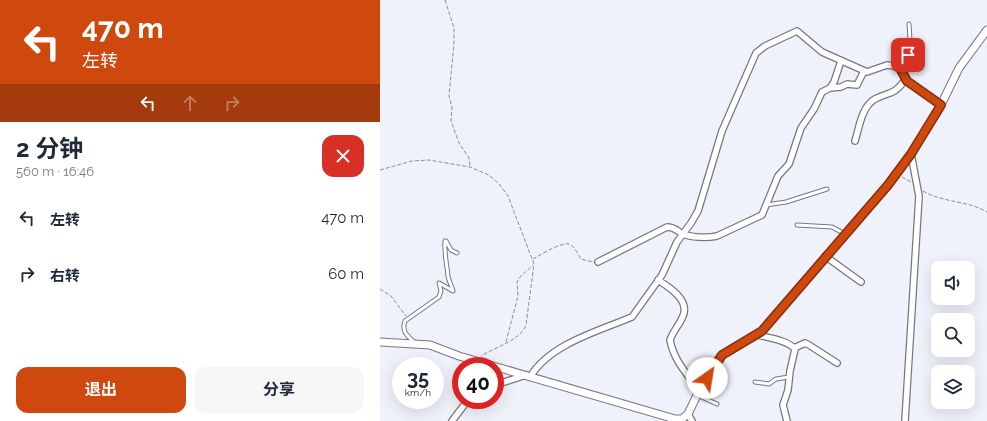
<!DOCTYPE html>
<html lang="zh">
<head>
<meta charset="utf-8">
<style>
	:root { --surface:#fff; --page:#f6f6f7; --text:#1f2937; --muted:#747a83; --accent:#cf490f }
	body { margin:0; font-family:Raleway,"Noto Sans SC",sans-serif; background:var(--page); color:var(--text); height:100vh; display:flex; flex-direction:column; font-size:15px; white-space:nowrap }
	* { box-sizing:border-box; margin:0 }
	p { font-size:13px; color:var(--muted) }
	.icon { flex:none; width:22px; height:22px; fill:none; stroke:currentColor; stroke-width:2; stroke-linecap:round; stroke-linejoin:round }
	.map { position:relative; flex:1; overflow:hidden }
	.panel { display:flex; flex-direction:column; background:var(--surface); width:380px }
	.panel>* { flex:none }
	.hud { background:#cf490f; color:#fff; overflow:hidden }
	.controls { position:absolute; left:551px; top:261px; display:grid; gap:8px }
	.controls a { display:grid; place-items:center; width:44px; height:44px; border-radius:8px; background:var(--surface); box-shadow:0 4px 16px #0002; font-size:20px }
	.speed { position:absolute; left:12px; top:357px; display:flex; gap:8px; font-size:20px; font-weight:700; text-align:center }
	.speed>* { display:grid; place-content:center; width:52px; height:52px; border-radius:50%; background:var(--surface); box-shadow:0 4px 16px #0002; line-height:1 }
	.speed small { font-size:10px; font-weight:400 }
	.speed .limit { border:6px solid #d22; background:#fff; color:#111 }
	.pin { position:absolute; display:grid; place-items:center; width:34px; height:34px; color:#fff; margin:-17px; border-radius:8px; box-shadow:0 2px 6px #0006 }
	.me { position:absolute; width:44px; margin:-22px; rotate:32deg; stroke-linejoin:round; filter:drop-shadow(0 0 3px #0008) }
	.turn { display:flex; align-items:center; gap:14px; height:84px; padding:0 16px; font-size:18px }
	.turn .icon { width:52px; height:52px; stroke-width:2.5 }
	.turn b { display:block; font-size:28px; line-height:34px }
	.lanes { display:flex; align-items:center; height:38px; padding:0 16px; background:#0003; justify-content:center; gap:20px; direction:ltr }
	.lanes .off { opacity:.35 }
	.round { display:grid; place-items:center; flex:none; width:42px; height:42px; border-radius:12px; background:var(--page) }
	.head { display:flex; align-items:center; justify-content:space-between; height:68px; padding:0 16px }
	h1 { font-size:24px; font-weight:700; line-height:30px }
	.action { display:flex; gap:8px; margin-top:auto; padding:8px 16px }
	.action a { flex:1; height:46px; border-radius:12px; background:var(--accent); color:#fff; font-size:16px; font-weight:700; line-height:46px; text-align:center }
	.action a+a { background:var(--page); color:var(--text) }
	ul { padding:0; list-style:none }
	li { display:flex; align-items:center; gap:12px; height:56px; padding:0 16px }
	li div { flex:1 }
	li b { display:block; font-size:15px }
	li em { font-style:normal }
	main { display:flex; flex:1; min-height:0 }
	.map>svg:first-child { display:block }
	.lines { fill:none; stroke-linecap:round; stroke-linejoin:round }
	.service-casing { stroke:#767880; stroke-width:5 }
	.minor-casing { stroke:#767880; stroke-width:8 }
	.tertiary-casing { stroke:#767880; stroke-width:9 }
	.path { stroke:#8b8d93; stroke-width:1; stroke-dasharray:4 2; stroke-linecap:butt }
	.service { stroke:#fff; stroke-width:3 }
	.minor { stroke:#fff; stroke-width:5.5 }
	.tertiary { stroke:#fff; stroke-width:7 }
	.route-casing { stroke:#872f0a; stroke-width:10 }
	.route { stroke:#cf490f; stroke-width:7 }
</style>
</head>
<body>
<main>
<section class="panel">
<div class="hud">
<div class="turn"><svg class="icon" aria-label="left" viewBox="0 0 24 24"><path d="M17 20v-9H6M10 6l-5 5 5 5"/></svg><div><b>470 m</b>左转</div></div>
<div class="lanes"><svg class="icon" aria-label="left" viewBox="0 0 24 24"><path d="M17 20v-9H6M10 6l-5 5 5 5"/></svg><svg class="icon off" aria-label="ahead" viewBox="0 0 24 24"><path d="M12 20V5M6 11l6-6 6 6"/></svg><svg class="icon off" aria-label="right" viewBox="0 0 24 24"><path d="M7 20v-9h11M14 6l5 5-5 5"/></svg></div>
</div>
<div class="head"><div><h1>2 分钟</h1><p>560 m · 16:46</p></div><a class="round" style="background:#d93025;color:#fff"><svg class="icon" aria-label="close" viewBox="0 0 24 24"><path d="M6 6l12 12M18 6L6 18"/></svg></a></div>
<ul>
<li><svg class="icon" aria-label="left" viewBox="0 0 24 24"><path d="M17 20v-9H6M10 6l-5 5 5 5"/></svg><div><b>左转</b></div><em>470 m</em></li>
<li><svg class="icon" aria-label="right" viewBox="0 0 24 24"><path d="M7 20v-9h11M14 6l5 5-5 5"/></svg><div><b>右转</b></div><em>60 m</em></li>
</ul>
<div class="action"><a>退出</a><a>分享</a></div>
</section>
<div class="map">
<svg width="607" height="421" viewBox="0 0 607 421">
	<rect width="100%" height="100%" fill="#eff2fb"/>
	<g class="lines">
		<defs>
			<path id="service" d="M 521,70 C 530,52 531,44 529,24
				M 386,205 L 406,202 L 447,189
				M 417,225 L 452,227 L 465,234
				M 35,343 C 28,336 21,332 25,321 L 59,297 L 61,291 L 59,283 L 73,291 C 72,286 69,282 68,276 C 67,265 64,253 65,241 L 66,241 L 71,250 L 77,253
				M 375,382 L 389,384 L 396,379 L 409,377
				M 317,395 L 337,404"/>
			<path id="minor" d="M 450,88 L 461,87 L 467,84 L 477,85 L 484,71
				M 475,141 C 479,128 482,106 495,99 C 511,91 513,96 526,79
				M 445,256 L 481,282
				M 218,262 L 287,227 C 294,227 296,230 301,233 C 310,238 328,238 337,236 L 382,215 L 398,176 L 409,164 L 421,128 L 434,109 L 442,92 L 450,88 L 454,82 L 461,61
				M 278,280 C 289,287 310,300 303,316 C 300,324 293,331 290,340 C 294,361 307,374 320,391
				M 378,335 C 389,338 407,340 415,349 L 410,371 L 408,390 L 403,405 L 407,421
				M 414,348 L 425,343 L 429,345 L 457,363
				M 150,377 C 170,344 218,331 252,317 L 282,275 L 297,242 L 311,223 L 318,211 L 342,131 L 376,53 L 385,46 L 417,31 L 442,52 L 487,72 L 507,65 L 514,66 L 521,70 L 527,81 L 561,105
				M 115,385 L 146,375
				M 308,414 L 312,421
				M 72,421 L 88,400
				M 525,421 L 539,196 L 531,154"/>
			<path id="tertiary" d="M 0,342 L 50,345 L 79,356 L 295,419 L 302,419 L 308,414 L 318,393 L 342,355 L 382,331 L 508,185 L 531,154 L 560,107 L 579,68 L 607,30"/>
		</defs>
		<use href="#service" class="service-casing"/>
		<use href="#minor" class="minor-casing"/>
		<use href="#tertiary" class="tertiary-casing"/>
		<path class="path" d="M 65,0 L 74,28 L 74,43 L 69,96 L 72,107 L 71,121 L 79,143 L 89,158 L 90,166
			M 0,170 L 32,161 L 49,160 L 90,167 L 109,175 L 120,185 L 128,196 L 154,264 L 146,325 C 140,341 115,347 101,356
			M 522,177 L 531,182
			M 543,191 C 563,203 587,200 607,212
			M 153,259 C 160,255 181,242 189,244 C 194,246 198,254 201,259 L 213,262
			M 0,289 L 11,296 L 26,316
			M 126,342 L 138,296 L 137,282 L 140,277 L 153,265"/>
		<use href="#service" class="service"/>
		<use href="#minor" class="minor"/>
		<use href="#tertiary" class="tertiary"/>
	</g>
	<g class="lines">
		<defs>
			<path id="route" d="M 327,378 L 342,355 L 382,331 L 508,185 L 531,154 L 561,105 L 527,81 L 521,70 L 528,55"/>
		</defs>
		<use href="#route" class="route-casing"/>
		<use href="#route" class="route"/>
	</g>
</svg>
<div class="controls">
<a><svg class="icon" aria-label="sound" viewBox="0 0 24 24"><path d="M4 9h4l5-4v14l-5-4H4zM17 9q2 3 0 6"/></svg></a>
<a><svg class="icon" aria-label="search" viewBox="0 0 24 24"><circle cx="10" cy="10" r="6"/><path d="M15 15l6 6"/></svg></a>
<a><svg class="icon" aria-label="layers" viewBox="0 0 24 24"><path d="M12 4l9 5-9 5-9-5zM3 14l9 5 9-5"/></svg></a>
</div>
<div class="speed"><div>35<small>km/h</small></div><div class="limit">40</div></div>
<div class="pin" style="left:528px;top:55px;background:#d93025"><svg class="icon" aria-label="arrive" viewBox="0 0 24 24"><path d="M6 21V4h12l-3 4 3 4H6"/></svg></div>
<svg class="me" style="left:327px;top:378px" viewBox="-20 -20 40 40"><circle r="19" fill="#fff"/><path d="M0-13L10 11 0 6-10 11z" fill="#cf490f"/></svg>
</div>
</main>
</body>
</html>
